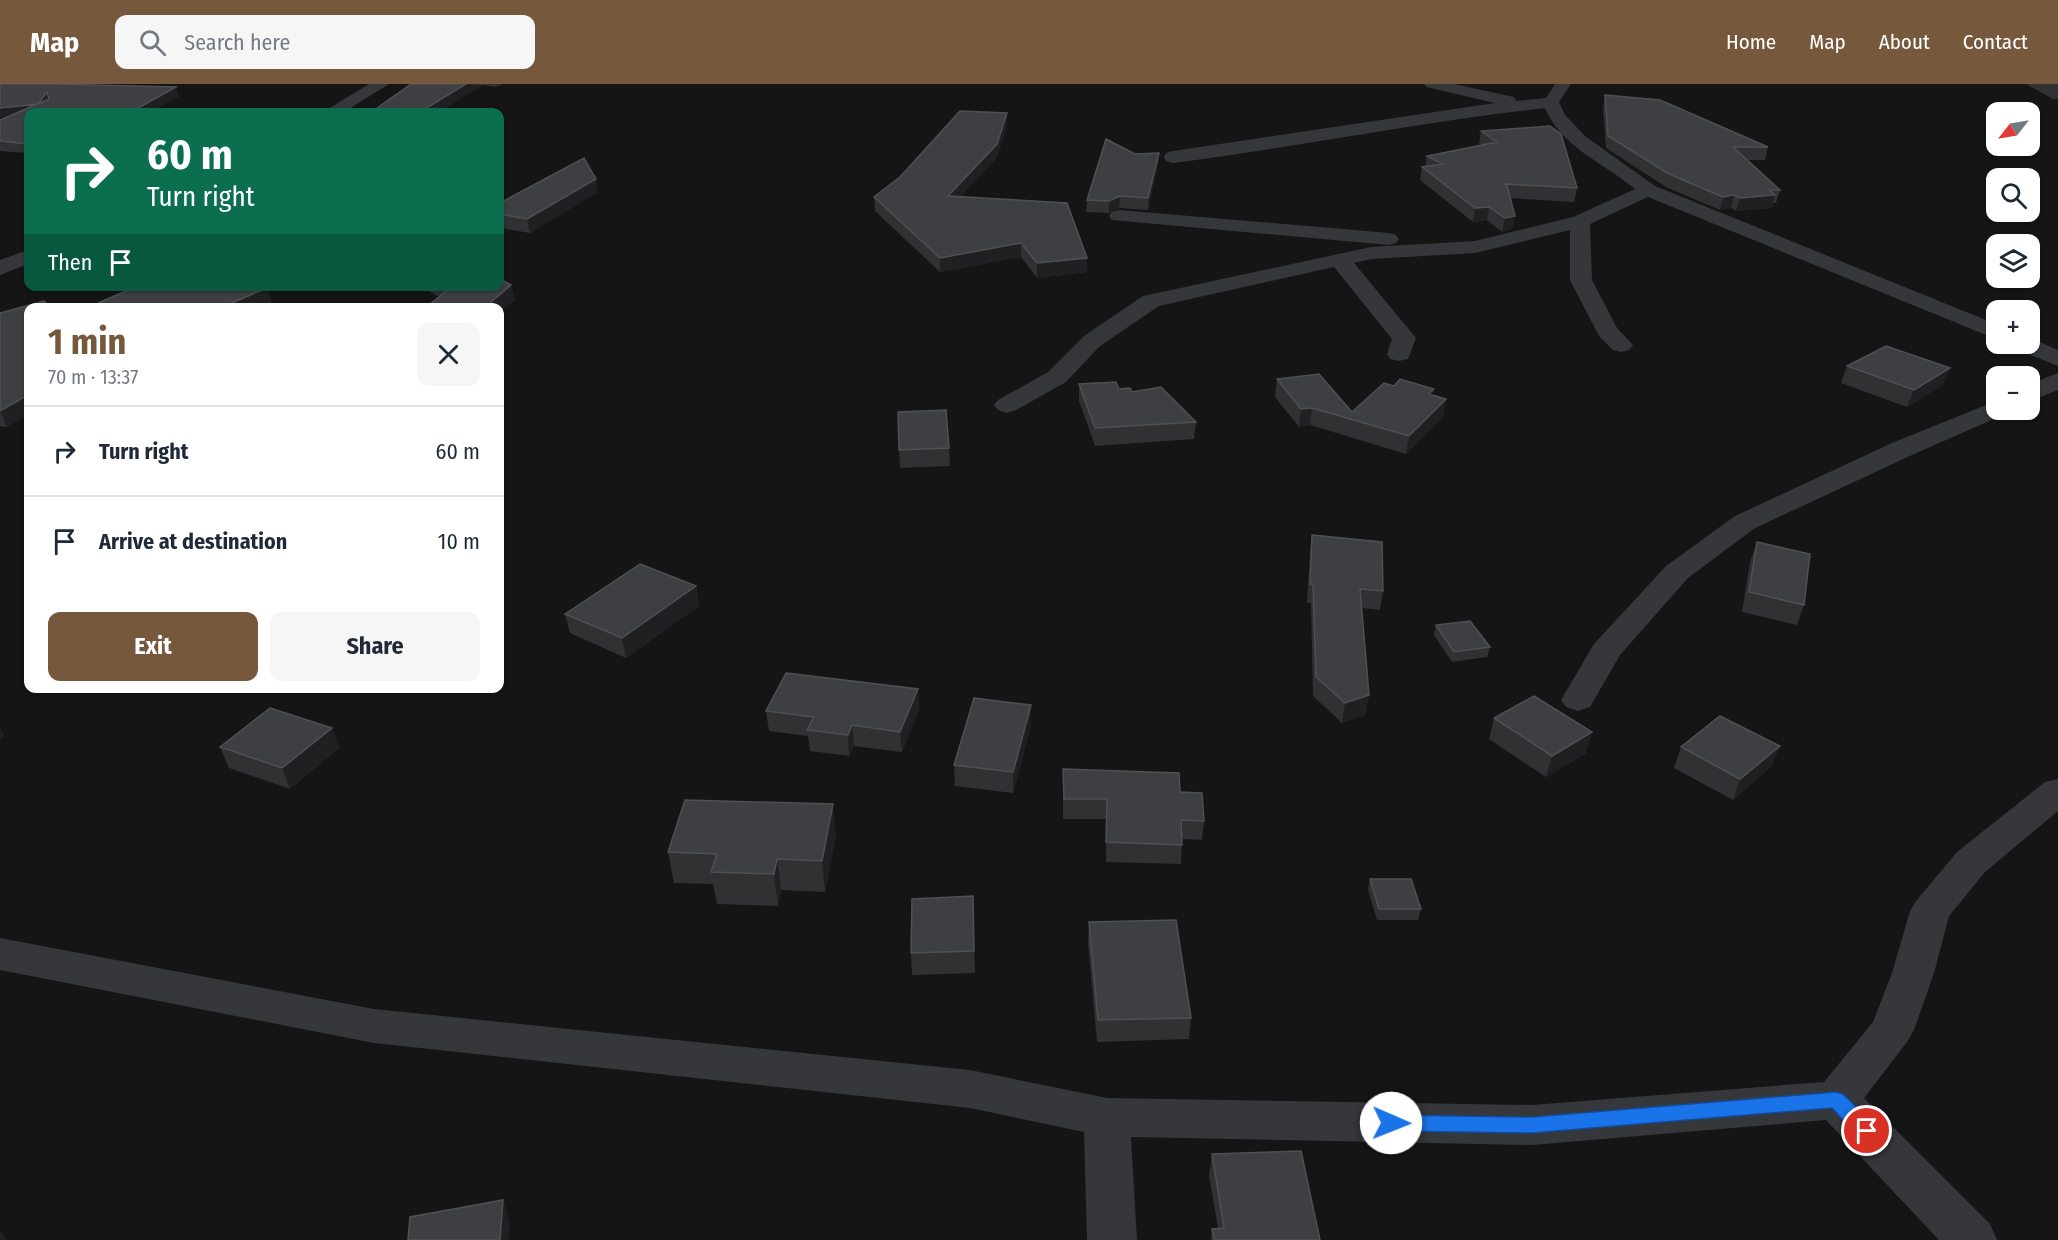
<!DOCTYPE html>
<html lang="en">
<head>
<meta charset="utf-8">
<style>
	:root { --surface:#fff; --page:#f6f6f7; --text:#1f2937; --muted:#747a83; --line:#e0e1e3; --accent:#76593c }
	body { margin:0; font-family:"Fira Sans Condensed",sans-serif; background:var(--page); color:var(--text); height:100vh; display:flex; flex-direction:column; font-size:22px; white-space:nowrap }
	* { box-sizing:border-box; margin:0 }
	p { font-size:20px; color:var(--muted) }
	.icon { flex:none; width:33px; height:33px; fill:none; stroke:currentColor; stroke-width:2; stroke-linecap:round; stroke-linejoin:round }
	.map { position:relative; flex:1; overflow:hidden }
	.panel { position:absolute; left:24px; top:219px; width:480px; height:390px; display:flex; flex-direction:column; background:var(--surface); border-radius:12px; box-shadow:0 2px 4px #0004 }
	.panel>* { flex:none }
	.banner { position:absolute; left:24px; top:24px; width:480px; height:183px; border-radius:12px; box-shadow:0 2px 4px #0004; background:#0b6e4f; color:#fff; overflow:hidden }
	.needle { width:39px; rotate:239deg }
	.fabs { position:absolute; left:1986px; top:18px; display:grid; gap:12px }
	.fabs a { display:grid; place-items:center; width:54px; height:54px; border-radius:12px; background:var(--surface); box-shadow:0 2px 4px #0004; font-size:30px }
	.pin { position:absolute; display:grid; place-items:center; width:51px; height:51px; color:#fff; margin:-26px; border:3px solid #fff; border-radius:50%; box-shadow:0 2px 6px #0007 }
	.me { position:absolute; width:66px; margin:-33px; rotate:91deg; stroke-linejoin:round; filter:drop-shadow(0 0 4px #0008) }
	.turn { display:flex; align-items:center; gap:21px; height:126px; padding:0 24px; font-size:27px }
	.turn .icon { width:78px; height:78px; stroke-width:2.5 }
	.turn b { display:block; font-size:42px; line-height:51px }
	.then { display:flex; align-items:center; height:57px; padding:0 24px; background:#0003; gap:12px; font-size:22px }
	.round { display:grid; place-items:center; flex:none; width:63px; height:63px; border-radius:12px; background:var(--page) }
	.summary { display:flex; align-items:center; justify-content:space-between; height:102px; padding:0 24px }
	h1 { font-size:36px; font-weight:700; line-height:45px; color:var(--accent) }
	.button { display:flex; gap:12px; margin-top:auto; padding:12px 24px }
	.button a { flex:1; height:69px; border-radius:12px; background:var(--accent); color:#fff; font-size:24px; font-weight:700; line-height:69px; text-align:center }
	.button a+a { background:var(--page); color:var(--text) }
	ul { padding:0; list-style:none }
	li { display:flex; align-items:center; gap:18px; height:90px; padding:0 24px; border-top:2px solid var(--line) }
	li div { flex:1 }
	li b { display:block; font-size:22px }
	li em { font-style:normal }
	header { display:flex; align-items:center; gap:36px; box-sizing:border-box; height:84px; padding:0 30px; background:var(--accent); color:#fff }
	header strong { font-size:28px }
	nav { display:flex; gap:33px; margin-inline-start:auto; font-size:21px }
	.search { width:420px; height:54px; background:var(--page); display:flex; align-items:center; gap:15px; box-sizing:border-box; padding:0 21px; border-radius:12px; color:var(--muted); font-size:22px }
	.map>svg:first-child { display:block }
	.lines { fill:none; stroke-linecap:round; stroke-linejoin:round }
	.minor { fill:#36373b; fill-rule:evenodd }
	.wall { fill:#313134 }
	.shaded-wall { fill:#202022 }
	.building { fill:#3e3f42; stroke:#4e5054; stroke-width:1.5 }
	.route { fill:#1a73e8; stroke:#114b97; stroke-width:1.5 }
</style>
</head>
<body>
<header>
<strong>Map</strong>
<div class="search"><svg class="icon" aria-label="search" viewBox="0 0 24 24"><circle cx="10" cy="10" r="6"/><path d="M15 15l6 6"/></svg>Search here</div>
<nav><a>Home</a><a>Map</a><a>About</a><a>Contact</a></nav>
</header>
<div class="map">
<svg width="2058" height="1156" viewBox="0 0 2058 1156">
	<rect width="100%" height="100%" fill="#151516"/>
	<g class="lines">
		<path class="minor" d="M 369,0 L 389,0 L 344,28 L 323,28 Z
			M 1424,0 L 1454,0 L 1514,13 L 1516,17 L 1546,14 L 1555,0 L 1571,0 L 1559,18 L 1565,31 L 1585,52 L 1655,102 L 1996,240 L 1996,255 L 1648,113 L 1590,140 L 1592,196 L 1617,244 L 1633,261 L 1629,266 L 1621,268 L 1613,266 L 1599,252 L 1570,196 L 1570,146 L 1475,169 L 1371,175 L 1354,179 L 1416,254 L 1408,275 L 1399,277 L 1390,275 L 1387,270 L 1392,255 L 1334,183 L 1159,222 L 1100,262 L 1066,298 L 1016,326 L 1007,329 L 998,326 L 994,321 L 998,316 L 1048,288 L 1084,252 L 1143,212 L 1371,163 L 1475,157 L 1573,133 L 1635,105 C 1604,79 1561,63 1545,24 C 1420,38 1297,63 1173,79 L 1166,77 L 1164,73 L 1166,69 L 1173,67 L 1495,19 L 1426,3 Z
			M 1119,126 L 1389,149 L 1396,151 L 1399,155 L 1396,159 L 1389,161 L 1112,136 L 1109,132 L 1112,128 Z
			M 28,166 L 28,180 L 0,191 L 0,176 Z
			M 2030,254 L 2058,266 L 2058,282 L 2016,265 L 2012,260 L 2030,260 Z
			M 2058,289 L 2058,306 L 2030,317 L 2030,300 Z
			M 1996,317 L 1996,326 L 2009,326 L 2005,330 L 1912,371 L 1755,444 L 1688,494 L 1620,571 L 1590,623 L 1578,627 L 1566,623 L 1561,616 L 1594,560 L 1666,482 L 1735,432 L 1892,359 Z
			M 2058,695 L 2058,727 L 1985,788 L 1949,832 L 1934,889 L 1914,946 L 1907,958 L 1864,1014 L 1990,1140 L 1997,1156 L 1939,1156 L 1826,1036 L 1532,1061 L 1131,1053 L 1137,1156 L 1087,1156 L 1084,1048 L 970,1024 L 374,959 L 0,886 L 0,854 L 374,925 L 970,986 L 1107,1014 L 1532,1021 L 1824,998 L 1873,938 L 1892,889 L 1910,827 L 1916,817 L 1957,768 L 2045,698 Z"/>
	</g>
	<path class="wall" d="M 0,0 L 179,13 L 28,28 L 28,69 L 0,67 L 0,36 L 8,33 L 0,34 Z
		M 411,0 L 503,0 L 496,3 L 483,1 L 438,28 L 374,28 L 373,27 Z
		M 2026,0 L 2058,0 L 2058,15 L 2053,15 Z
		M 1605,11 L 1768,63 L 1765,76 L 1746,76 L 1780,106 L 1776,119 L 1773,119 L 1771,124 L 1736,127 L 1731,124 L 1720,126 L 1666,103 L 1606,64 L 1603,23 Z
		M 1007,41 L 997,73 L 960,113 L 1087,174 L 1087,188 L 1037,194 L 1021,173 L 940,188 L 875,127 L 874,113 Z
		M 1481,47 L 1577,104 L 1574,118 L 1510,114 L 1513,145 L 1502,148 L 1487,136 L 1473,138 L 1420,96 L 1422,83 L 1425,83 L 1427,72 L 1482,61 L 1479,59 Z
		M 1159,69 L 1158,80 L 1148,126 L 1119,124 L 1109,129 L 1086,128 L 1087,116 L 1135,70 Z
		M 598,108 L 530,149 L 500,144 L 500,119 Z
		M 421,202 L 500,202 L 515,216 L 500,224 L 430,224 L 429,221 L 439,213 Z
		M 0,229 L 7,343 L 0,342 Z
		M 1847,282 L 1943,301 L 1907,323 L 1841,299 Z
		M 1277,295 L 1352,328 L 1433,311 L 1446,315 L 1443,333 L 1406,370 L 1310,341 L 1299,343 L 1275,313 Z
		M 1079,300 L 1119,305 L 1132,308 L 1196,338 L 1194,355 L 1095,362 L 1079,317 Z
		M 949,364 L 950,382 L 900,384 L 899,366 Z
		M 1312,451 L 1383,507 L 1380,526 L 1362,524 L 1369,611 L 1365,631 L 1342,639 L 1313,612 L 1311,519 L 1307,519 L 1310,470 Z
		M 1757,458 L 1804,521 L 1797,541 L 1742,528 L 1750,478 Z
		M 696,502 L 699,522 L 626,574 L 570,549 L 565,530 Z
		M 1436,541 L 1490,563 L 1487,573 L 1452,578 L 1434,551 Z
		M 918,605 L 919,626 L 902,668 L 854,662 L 849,672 L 810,667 L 808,652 L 769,647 L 766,627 Z
		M 1494,634 L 1586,669 L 1546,693 L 1489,655 Z
		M 1031,641 L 1013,709 L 955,702 L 954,681 Z
		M 220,663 L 339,664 L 290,705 L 229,684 Z
		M 1681,663 L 1772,682 L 1733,716 L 1674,684 Z
		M 1063,685 L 1180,708 L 1204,737 L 1202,756 L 1182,755 L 1181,780 L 1106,778 L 1106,735 L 1063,735 Z
		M 836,751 L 825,808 L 781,806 L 778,822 L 717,820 L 713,800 L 674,799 L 668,768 Z
		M 1370,795 L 1421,825 L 1418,836 L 1377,836 L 1368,806 Z
		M 973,812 L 975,889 L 912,891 L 911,869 Z
		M 1089,838 L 1191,934 L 1189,955 L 1097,958 L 1088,859 Z
		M 1212,1070 L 1320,1156 L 1211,1156 L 1212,1145 L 1218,1144 L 1209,1092 Z"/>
	<path class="shaded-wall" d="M 466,0 L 483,1 L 438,28 L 420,28 Z
		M 176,3 L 179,13 L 151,28 L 131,28 Z
		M 47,8 L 50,17 L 28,31 L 0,34 L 0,24 Z
		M 1007,29 L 1007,41 L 997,73 L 948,126 L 948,112 Z
		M 1159,69 L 1158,80 L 1148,126 L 1148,114 Z
		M 596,95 L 598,108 L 530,149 L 527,135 Z
		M 1734,111 L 1731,124 L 1720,126 L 1723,113 Z
		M 1775,111 L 1771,124 L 1736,127 L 1740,114 Z
		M 1120,112 L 1119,124 L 1109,129 L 1109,117 Z
		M 1489,123 L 1487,136 L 1473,138 L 1475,124 Z
		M 1515,132 L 1513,145 L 1502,148 L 1505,134 Z
		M 1021,159 L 1021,173 L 940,188 L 940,174 Z
		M 1087,174 L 1087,188 L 1037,194 L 1037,179 Z
		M 511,201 L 515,216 L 500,228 L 500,224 L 484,224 Z
		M 267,204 L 272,219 L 261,224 L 220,224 Z
		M 1950,284 L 1943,301 L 1907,323 L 1914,306 Z
		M 28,311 L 28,331 L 7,343 L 0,327 Z
		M 1446,315 L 1443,333 L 1406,370 L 1409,352 Z
		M 1312,324 L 1310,341 L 1299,343 L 1301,325 Z
		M 696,502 L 699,522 L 626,574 L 622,554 Z
		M 918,605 L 919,626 L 902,668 L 900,648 Z
		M 1369,611 L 1365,631 L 1342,639 L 1345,619 Z
		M 1031,621 L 1031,641 L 1013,709 L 1013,688 Z
		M 852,641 L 854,662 L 849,672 L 848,651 Z
		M 0,643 L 5,652 L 0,656 Z
		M 332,644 L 339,664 L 290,705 L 282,684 Z
		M 1592,648 L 1586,669 L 1546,693 L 1552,672 Z
		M 1780,662 L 1772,682 L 1733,716 L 1740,695 Z
		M 833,720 L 836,751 L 825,808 L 822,777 Z
		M 777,775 L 781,806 L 778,822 L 774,790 Z
		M 503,1116 L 510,1138 L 509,1156 L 500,1156 Z
		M 0,1146 L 7,1156 L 0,1156 Z"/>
	<path class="building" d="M 0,0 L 52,0 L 176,3 L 131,28 L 28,28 L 28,60 L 0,57 L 0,36 L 49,15 L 47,8 L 38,20 L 0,24 Z
		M 411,0 L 466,0 L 420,28 L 373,27 Z
		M 1605,11 L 1660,16 L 1768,63 L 1733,63 L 1780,106 L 1769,106 L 1775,111 L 1740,114 L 1734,111 L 1723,113 L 1669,90 L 1608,52 Z
		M 960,27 L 1007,29 L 997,60 L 948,112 L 1067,119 L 1087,174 L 1037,179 L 1021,159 L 940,174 L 874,113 L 900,93 Z
		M 1550,42 L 1561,50 L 1577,104 L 1504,100 L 1507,102 L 1515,132 L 1505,134 L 1489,123 L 1475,124 L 1422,83 L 1443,80 L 1427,72 L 1497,58 L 1481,47 Z
		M 1106,55 L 1135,70 L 1159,69 L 1148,114 L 1120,112 L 1109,117 L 1087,116 Z
		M 584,74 L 596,95 L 527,135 L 500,130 L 500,119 Z
		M 500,195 L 511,201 L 484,224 L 459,224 L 429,221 L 449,205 L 445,202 L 500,202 Z
		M 137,202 L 262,202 L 267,204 L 220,224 L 87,224 Z
		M 44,217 L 51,224 L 28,224 L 28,311 L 0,327 L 0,229 Z
		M 1886,262 L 1950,284 L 1914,306 L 1847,282 Z
		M 1319,290 L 1352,328 L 1384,299 L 1394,302 L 1400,295 L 1434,305 L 1429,310 L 1446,315 L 1409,352 L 1312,324 L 1301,325 L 1277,295 Z
		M 1116,298 L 1119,305 L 1130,304 L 1132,308 L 1161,303 L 1196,338 L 1095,344 L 1079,300 Z
		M 946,326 L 949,364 L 899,366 L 898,328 Z
		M 1312,451 L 1382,458 L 1383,507 L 1360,505 L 1369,611 L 1345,619 L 1316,593 L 1313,500 L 1310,500 Z
		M 1757,458 L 1810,470 L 1804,521 L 1749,508 Z
		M 640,480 L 696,502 L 622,554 L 565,530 Z
		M 1470,537 L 1490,563 L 1454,568 L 1436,541 Z
		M 786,589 L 918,605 L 900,648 L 852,641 L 848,651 L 807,646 L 814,633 L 766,627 Z
		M 1534,612 L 1592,648 L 1552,672 L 1494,634 Z
		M 974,614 L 1031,621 L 1013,688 L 954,681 Z
		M 270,624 L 332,644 L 282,684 L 220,663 Z
		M 1720,632 L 1780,662 L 1740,695 L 1681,663 Z
		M 1063,685 L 1179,689 L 1180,708 L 1202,709 L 1204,737 L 1181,736 L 1182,761 L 1106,758 L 1107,715 L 1064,715 Z
		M 685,716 L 833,720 L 822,777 L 777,775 L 774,790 L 711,788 L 717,770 L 668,768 Z
		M 1370,795 L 1411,795 L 1421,825 L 1379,825 Z
		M 973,812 L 974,867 L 911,869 L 912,815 Z
		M 1176,836 L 1191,934 L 1098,936 L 1089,838 Z
		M 1301,1067 L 1320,1156 L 1214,1156 L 1212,1145 L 1224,1144 L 1212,1070 Z
		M 503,1116 L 500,1156 L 408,1156 L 410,1133 Z"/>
	<path class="route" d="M 1836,1008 L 1843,1010 L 1874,1041 L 1877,1047 L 1874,1053 C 1858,1059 1843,1035 1832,1024 L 1532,1049 L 1391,1047 L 1384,1045 L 1382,1039 L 1384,1034 L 1391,1031 L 1532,1033 Z"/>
</svg>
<div class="fabs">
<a><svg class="needle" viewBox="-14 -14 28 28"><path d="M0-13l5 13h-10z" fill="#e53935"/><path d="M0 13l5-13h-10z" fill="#747a83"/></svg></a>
<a><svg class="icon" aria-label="search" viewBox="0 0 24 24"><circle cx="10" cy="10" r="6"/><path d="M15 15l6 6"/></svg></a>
<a><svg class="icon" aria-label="layers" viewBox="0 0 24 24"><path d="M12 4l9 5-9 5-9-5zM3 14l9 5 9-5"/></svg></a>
<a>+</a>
<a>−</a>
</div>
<div class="pin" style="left:1867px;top:1047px;background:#d93025"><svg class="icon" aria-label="arrive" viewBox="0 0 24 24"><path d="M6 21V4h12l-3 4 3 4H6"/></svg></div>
<svg class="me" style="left:1391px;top:1039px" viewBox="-20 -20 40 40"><circle r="19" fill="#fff"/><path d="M0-13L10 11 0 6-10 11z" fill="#1a73e8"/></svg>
<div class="banner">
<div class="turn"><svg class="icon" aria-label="right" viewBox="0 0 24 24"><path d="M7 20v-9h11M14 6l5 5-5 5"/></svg><div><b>60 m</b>Turn right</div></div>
<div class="then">Then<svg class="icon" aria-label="arrive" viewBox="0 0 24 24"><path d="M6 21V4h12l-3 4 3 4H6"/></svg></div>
</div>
<section class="panel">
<div class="summary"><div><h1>1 min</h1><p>70 m · 13:37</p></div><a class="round"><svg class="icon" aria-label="close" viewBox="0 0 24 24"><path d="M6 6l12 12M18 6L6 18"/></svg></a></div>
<ul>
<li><svg class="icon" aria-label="right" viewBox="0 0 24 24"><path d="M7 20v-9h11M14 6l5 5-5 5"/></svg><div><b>Turn right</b></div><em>60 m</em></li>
<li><svg class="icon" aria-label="arrive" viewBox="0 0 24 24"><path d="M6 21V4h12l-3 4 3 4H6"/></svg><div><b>Arrive at destination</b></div><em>10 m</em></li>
</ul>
<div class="button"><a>Exit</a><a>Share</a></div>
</section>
</div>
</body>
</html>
